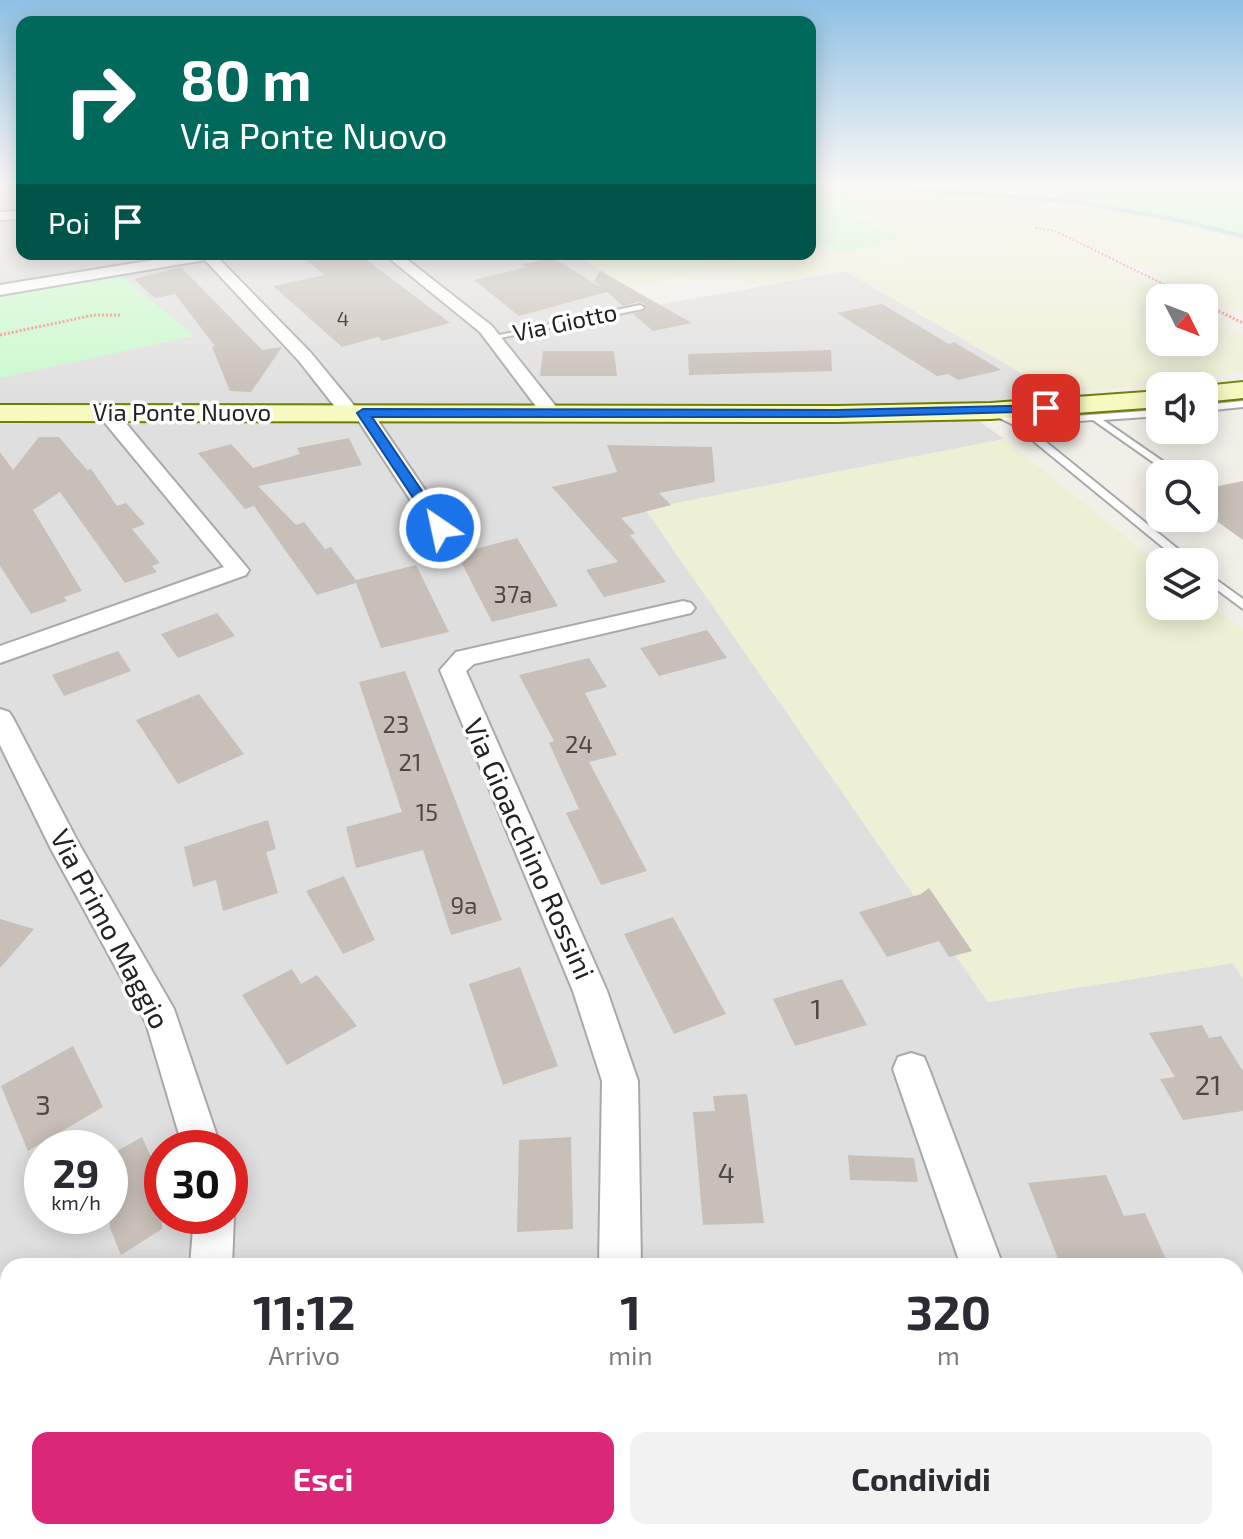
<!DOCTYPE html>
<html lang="it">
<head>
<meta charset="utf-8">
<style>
	:root { --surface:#fff; --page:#f2f2f3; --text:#2b2b33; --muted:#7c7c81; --accent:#db2777 }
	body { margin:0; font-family:"Exo 2",sans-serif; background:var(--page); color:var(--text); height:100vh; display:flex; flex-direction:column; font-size:30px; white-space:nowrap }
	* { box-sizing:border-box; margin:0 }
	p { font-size:26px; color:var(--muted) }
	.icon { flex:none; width:44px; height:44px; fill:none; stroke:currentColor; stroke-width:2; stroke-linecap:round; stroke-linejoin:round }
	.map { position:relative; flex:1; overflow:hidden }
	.side { position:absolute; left:0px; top:1258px; width:1244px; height:282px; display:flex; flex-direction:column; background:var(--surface); border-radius:24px 24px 0 0; box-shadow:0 4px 20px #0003 }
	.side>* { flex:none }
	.hud { position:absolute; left:16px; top:16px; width:800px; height:244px; border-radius:16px; box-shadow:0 4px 20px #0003; background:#00695c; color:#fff; overflow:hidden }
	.needle { width:52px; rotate:132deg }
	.fabs { position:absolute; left:1146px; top:284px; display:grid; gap:16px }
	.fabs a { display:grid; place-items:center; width:72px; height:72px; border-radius:16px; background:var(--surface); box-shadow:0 4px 20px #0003; font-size:40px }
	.speed { position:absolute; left:24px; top:1130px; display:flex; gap:16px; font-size:40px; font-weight:700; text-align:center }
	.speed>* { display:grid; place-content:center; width:104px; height:104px; border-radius:50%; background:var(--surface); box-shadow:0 4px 20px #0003; line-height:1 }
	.speed small { font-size:20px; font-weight:400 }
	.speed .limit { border:12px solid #d22; background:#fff; color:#111 }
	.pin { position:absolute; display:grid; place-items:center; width:68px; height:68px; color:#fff; margin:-34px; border-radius:16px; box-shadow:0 4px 12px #0006 }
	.me { position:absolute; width:88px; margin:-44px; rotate:326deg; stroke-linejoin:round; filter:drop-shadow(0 0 6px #0008) }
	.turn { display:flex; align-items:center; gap:28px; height:168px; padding:0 32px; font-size:36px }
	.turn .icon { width:104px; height:104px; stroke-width:2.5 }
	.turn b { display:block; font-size:56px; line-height:68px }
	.then { display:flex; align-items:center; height:76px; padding:0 32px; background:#0003; gap:16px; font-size:30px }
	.eta { display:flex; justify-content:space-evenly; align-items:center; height:136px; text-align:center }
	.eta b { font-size:48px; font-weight:700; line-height:56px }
	.cta { display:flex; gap:16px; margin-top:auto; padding:16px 32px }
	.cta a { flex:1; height:92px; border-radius:16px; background:var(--accent); color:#fff; font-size:32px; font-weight:700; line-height:92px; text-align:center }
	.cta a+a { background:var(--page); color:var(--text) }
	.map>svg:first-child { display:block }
	.residential { fill:#e0dfdf; fill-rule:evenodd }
	.farmland { fill:#eef0d5 }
	.park { fill:#c8facc }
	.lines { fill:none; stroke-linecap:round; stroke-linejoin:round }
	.stream { stroke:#aad3df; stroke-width:4 }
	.building { fill:#c7bfb8 }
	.service-casing { stroke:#a9a9a9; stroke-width:4 }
	.minor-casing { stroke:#a9a9a9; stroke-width:4 }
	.secondary-casing { stroke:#707d05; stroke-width:4 }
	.path-far1 { stroke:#fa8072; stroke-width:2; stroke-dasharray:2 2; stroke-linecap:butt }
	.path { stroke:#fa8072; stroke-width:3; stroke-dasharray:2 2; stroke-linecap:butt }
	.service { fill:#fff; fill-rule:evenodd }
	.minor { fill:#fff; fill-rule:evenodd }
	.secondary { fill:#f7fabf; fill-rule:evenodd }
	.route { fill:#1a73e8; stroke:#114b97; stroke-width:2 }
	.labels { text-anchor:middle; stroke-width:7; stroke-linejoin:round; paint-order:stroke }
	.far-number-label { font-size:20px; fill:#4b4948 }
	.far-street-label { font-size:24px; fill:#222; stroke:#fff }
	.number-label { font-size:24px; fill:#4b4948 }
	.street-label { font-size:28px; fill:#222; stroke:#fff }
	.near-number-label { font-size:28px; fill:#4b4948 }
</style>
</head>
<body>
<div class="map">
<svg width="1243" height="1539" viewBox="0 0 1243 1539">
	<rect width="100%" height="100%" fill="#f2efe9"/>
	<path class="residential" d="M 0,183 L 22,183 L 22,254 L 575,254 L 658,305 L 845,271 L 1056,393 L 1082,412 L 976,419 L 1004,439 L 646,510 L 988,1002 L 1233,963 L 1243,979 L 1243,1539 L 0,1539 ZM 42,1148 L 110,1148 L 110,1216 L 42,1216 ZM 162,1148 L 230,1148 L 230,1216 L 162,1216 ZM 8,1266 L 1236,1266 L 1236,1532 L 8,1532 Z"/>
	<path class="farmland" d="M 829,186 L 1089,206 L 1243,235 L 1243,313 L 1051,227 L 754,286 L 721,268 L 630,287 L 575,254 L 810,254 L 810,238 L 842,253 L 897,238 L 848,213 L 873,206 Z
		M 1037,231 L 1055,233 L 1177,298 L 1160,298 L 1160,342 L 1204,342 L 1204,313 L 1243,335 L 1243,371 L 1155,384 L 1056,393 L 845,271 Z
		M 1004,439 L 1160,564 L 1160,606 L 1204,606 L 1204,599 L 1243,630 L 1243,979 L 1233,963 L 988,1002 L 645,509 Z"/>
	<path class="park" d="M 810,183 L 822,183 L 875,207 L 849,213 L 898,238 L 842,253 L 810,237 Z
		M 839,183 L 1243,183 L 1243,235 L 1039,197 Z
		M 118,273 L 194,336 L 0,378 L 0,294 Z"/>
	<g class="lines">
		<path class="stream" d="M 826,183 L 1076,202 L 1173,219 L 1243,236"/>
	</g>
	<path class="building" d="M 299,254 L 359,254 L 450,323 L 382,341 L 378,337 L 342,347 L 273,286 L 325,275 Z
		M 553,258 L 602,288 L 594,281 L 600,271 L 692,323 L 653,331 L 633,314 L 646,310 L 645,304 L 639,302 L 623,306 L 607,292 L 519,316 L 474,280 L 527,267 L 522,264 Z
		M 181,267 L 262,350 L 282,347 L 251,392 L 230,391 L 212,347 L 215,346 L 175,294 L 155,298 L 134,279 Z
		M 882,304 L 949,344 L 954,342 L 1001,370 L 958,380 L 948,374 L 937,376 L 837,313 Z
		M 831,350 L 832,371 L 689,375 L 688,354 Z
		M 543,351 L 614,351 L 617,376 L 540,376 Z
		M 39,437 L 59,437 L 87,470 L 91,469 L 117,506 L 126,503 L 145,524 L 132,529 L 160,563 L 152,566 L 157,572 L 125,583 L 60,492 L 33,510 L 82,591 L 64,597 L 67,601 L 31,614 L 0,566 L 0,452 L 13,470 Z
		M 349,438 L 362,465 L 258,486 L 296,525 L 304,522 L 325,549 L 331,547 L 356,580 L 416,565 L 449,632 L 381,648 L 356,583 L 317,595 L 254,506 L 245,509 L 198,453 L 231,444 L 253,468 L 300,454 L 297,448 Z
		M 607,445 L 712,447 L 715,482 L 659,493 L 671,505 L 621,518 L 635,533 L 630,535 L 666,582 L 604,597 L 586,570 L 618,562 L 552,487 L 617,472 Z
		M 1243,481 L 1243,540 L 1204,512 L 1204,489 Z
		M 517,538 L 558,606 L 492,622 L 457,554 Z
		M 217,613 L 235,636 L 178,658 L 161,634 Z
		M 707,630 L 727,658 L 659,676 L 640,648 Z
		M 118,651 L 131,671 L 64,696 L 52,675 Z
		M 589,658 L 607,687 L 585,693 L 617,755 L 589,762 L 647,871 L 601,885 L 566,813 L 579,809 L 549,743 L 554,741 L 519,675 Z
		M 405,671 L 502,920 L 451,935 L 423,850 L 356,868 L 346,827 L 402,812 L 359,682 Z
		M 199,694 L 244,754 L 178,784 L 136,720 Z
		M 268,820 L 276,849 L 266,852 L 278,893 L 223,911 L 216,880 L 193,887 L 184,847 Z
		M 344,876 L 375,940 L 343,954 L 306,891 Z
		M 929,888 L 972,951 L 949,957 L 939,941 L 887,957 L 859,912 L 921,894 Z
		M 673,917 L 726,1014 L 674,1034 L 624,934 Z
		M 0,919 L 34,929 L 0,968 Z
		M 520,967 L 558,1066 L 503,1085 L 469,984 Z
		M 292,969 L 301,984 L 317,975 L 357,1026 L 287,1065 L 242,995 Z
		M 842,979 L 867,1025 L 795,1046 L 773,999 Z
		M 1202,1025 L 1209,1038 L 1221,1036 L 1243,1071 L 1243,1111 L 1183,1120 L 1160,1079 L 1175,1077 L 1149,1033 Z
		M 73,1046 L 103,1107 L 28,1151 L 1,1086 Z
		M 747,1094 L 764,1223 L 703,1225 L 693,1112 L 715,1111 L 713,1096 Z
		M 142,1137 L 162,1181 L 162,1229 L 121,1255 L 110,1228 L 110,1155 Z
		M 571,1137 L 573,1229 L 517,1232 L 519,1140 Z
		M 848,1155 L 914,1158 L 918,1182 L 850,1180 Z
		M 1106,1175 L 1124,1216 L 1145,1213 L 1169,1266 L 1061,1266 L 1028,1183 Z"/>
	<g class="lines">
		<defs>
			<path id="service" d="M 640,305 L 644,307 L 643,309 L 490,340 L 486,338 Z
				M 1243,401 L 1243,407 L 1204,411 L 1204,405 Z
				M 992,408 L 1018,420 L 1160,410 L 1160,416 L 1103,420 L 1174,469 L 1174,473 L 1170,474 L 1093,420 L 1025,425 L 1194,562 L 1181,562 L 1014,425 L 989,413 L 987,411 Z
				M 1204,571 L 1243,599 L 1243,609 L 1204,580 Z"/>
			<path id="minor" d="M 22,211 L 22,219 L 0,220 L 0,212 Z
				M 190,254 L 223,254 L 218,258 L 311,353 L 357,409 L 370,409 L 451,528 L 448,533 L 432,533 L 356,417 L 343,417 L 299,361 L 205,260 L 0,295 L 0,285 Z
				M 384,254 L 400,254 L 492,326 L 558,409 L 560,413 L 558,417 L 544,417 L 480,332 Z
				M 107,407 L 114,409 L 249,570 L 246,575 L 0,663 L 0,646 L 224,567 L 100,417 L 98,413 Z
				M 683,601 L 691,603 L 695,608 L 691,613 L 474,664 L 466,671 L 607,991 L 638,1081 L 641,1266 L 599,1266 L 602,1081 L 573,991 L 440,670 L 456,652 Z
				M 0,709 L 9,712 L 13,718 L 79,844 L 174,1009 L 221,1148 L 183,1148 L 146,1023 L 51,849 L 0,745 Z
				M 911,1053 L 924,1057 L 929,1069 L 1003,1266 L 961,1266 L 893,1069 L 898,1057 Z
				M 230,1206 L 234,1216 L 232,1266 L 190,1266 L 194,1216 L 230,1216 Z
				M 159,1532 L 207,1532 L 207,1539 L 159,1539 Z
				M 606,1532 L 654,1532 L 655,1539 L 607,1539 Z
				M 1053,1532 L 1101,1532 L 1104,1539 L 1056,1539 Z"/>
			<path id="secondary" d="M 1243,382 L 1243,398 L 1204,402 L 1204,386 Z
				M 1160,391 L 1160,407 L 991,419 L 837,422 L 0,421 L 0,405 L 837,406 L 991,403 Z"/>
		</defs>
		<use href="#service" class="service-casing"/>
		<use href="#minor" class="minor-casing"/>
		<use href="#secondary" class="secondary-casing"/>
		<path class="path-far1" d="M 1035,228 L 1055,231 L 1192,298"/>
		<path class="path" d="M 1204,304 L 1243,323
			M 0,335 L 94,315 L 120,315"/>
		<use href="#service" class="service"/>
		<use href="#minor" class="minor"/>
		<use href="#secondary" class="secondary"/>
	</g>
	<linearGradient id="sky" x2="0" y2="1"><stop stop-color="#8fc0e4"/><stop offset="0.46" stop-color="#f9f8f5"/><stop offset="1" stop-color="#f9f8f5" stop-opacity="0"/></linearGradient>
	<rect width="1243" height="399" fill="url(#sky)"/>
	<path class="route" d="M 1046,405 L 1052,408 L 1051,411 L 837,417 L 372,417 L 447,528 L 440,533 L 435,531 L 357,413 L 363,409 L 837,410 Z"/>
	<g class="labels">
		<g class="far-number-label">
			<text x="343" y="326">4</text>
		</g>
		<g class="far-street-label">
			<text transform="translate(565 323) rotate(-12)" y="8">Via Giotto</text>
			<text x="182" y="421">Via Ponte Nuovo</text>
		</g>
		<g class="number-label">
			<text x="513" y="603">37a</text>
			<text x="396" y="733">23</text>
			<text x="579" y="753">24</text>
			<text x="410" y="771">21</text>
			<text x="427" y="821">15</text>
			<text x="464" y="914">9a</text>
		</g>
		<g class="street-label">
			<text transform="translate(529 849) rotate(66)" y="10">Via Gioacchino Rossini</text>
			<text transform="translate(110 929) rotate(62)" y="10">Via Primo Maggio</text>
		</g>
		<g class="near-number-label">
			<text x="816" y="1019">1</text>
			<text x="1208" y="1095">21</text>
			<text x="43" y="1115">3</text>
			<text x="726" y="1183">4</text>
		</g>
	</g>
</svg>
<div class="fabs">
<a><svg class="needle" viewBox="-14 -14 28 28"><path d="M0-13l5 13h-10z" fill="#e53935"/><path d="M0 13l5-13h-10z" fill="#7c7c81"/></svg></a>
<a><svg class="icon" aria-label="sound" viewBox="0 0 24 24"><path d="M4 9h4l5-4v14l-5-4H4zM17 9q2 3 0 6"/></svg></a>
<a><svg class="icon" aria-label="search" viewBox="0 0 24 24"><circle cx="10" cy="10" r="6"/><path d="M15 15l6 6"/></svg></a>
<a><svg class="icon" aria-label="layers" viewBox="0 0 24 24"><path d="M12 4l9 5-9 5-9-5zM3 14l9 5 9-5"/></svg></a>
</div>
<div class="speed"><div>29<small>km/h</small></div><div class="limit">30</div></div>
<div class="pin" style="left:1046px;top:408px;background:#d93025"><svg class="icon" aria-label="arrive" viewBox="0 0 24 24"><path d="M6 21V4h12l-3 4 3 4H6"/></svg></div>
<svg class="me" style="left:440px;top:528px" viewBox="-20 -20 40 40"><circle r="17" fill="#1a73e8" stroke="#fff" stroke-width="3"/><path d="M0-11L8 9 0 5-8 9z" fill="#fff"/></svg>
<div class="hud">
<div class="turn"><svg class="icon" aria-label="right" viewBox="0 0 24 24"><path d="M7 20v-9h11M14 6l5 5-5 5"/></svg><div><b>80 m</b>Via Ponte Nuovo</div></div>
<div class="then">Poi<svg class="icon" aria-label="arrive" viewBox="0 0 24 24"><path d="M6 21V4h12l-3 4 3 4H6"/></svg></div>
</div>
<section class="side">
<div class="eta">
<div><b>11:12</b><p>Arrivo</p></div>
<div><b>1</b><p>min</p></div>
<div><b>320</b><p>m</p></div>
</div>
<div class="cta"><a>Esci</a><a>Condividi</a></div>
</section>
</div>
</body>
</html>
